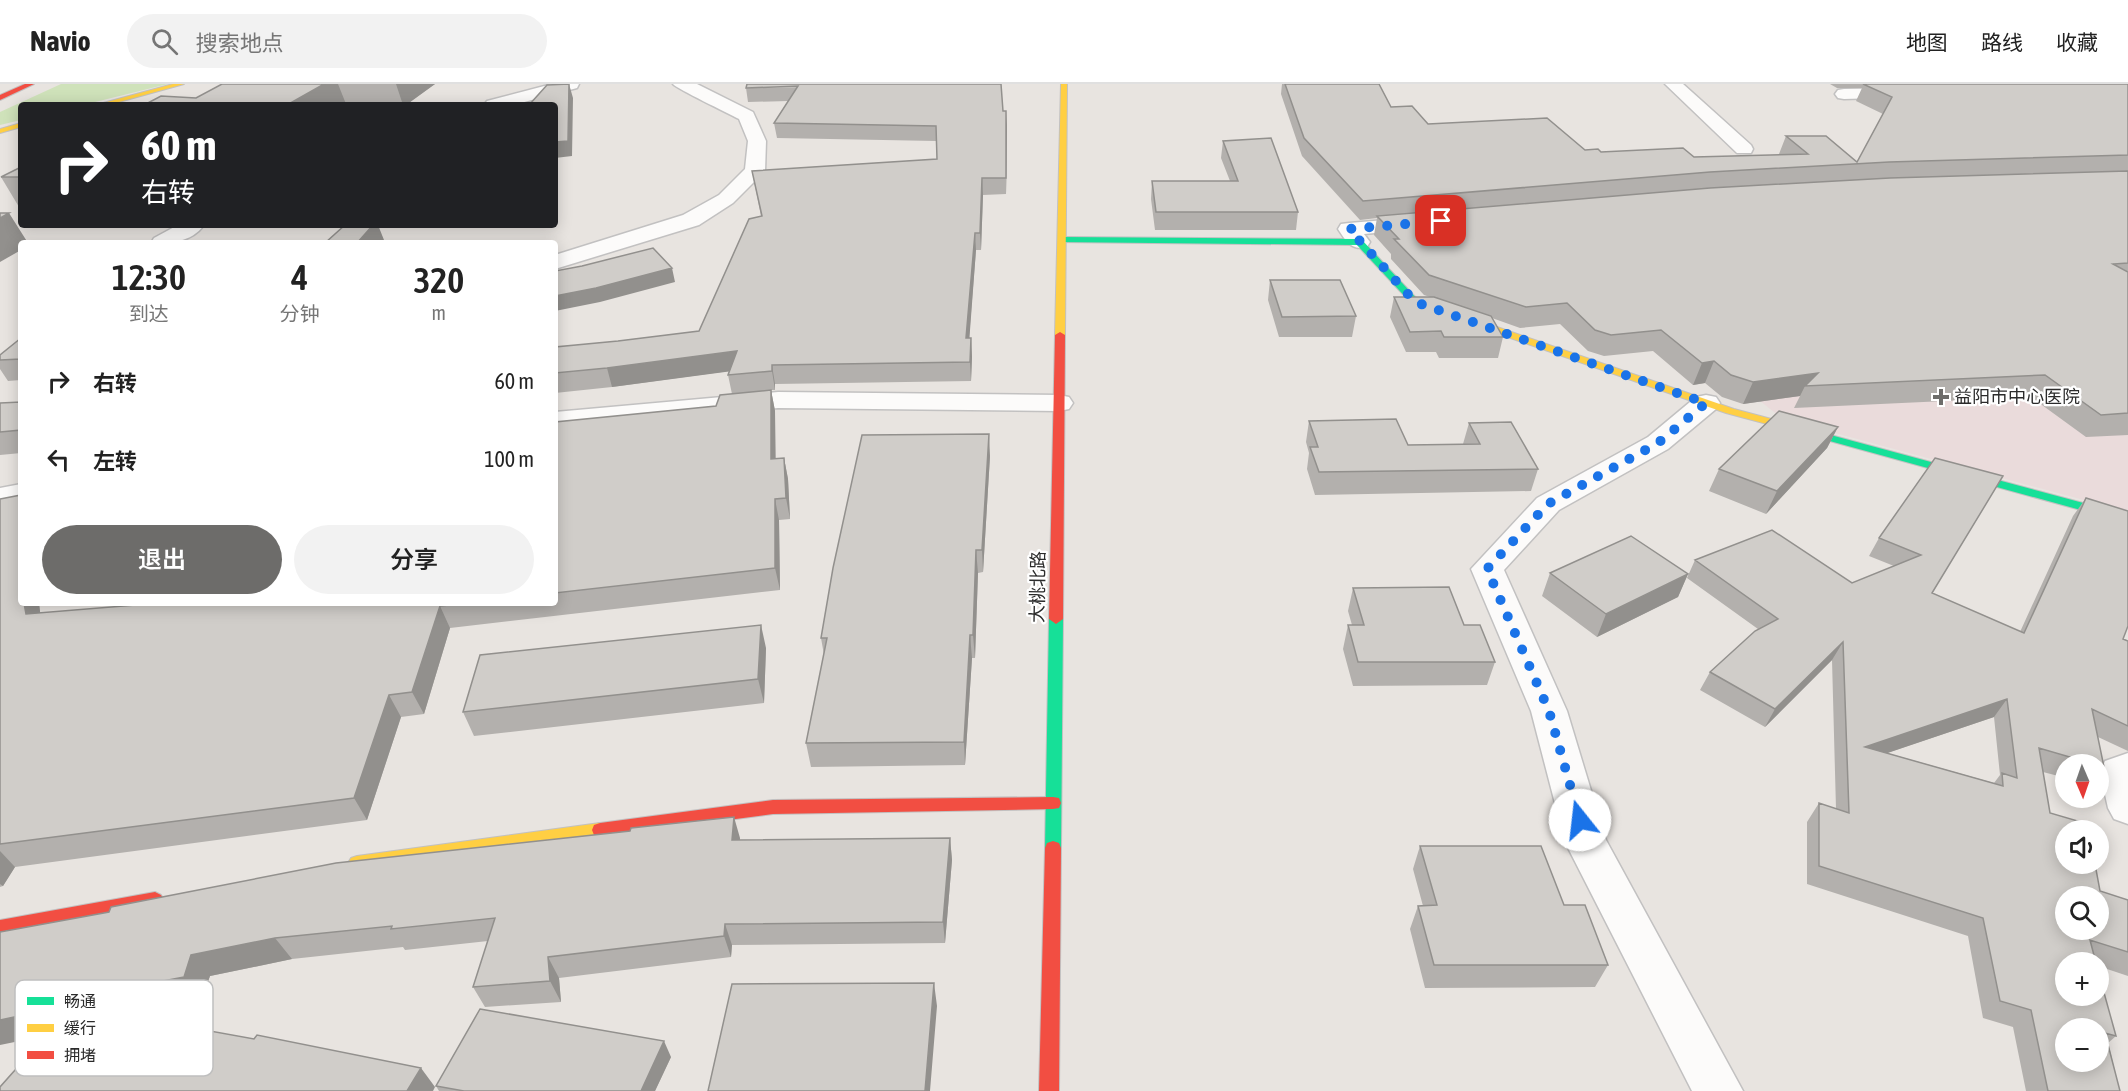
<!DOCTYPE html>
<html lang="zh">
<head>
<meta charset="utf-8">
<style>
	:root { --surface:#fff; --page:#f2f2f2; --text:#222; --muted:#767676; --line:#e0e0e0; --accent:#6d6c6a }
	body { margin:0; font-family:"Asap Condensed","Noto Sans SC",sans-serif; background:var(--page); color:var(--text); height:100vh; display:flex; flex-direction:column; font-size:22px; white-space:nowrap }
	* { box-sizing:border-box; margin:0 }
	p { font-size:20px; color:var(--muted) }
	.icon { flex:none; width:33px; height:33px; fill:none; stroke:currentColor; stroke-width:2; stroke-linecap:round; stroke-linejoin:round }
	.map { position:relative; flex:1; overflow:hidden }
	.panel { position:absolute; left:18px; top:156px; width:540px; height:366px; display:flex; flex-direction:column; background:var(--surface); border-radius:6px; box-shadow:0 3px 15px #0003 }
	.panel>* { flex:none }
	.banner { position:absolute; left:18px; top:18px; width:540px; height:126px; border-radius:6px; box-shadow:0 3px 15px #0003; background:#202124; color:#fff; overflow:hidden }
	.needle { width:39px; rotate:178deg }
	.controls { position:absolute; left:2055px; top:670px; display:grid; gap:12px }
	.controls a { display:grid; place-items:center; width:54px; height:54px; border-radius:50%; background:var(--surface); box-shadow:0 3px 15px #0003; font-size:30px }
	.pin { position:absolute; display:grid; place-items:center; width:51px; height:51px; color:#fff; margin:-26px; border-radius:12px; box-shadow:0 3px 9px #0006 }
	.me { position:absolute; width:66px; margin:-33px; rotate:344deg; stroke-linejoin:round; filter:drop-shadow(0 0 4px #0008) }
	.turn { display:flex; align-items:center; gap:21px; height:126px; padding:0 24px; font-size:27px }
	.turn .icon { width:78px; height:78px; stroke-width:2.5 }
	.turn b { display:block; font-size:42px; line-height:51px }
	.eta { display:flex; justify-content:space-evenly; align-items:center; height:102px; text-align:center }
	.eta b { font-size:36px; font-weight:600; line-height:42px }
	.primary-button { display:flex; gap:12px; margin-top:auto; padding:12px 24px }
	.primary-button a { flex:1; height:69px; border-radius:36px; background:var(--accent); color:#fff; font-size:24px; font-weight:600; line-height:69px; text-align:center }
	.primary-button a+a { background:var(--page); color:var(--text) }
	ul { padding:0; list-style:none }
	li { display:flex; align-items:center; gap:18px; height:78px; padding:0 24px }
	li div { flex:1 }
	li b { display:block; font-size:22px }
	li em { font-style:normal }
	header { display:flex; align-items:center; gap:36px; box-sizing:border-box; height:84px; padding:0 30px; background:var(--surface); border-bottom:2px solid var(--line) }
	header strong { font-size:28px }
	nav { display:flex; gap:33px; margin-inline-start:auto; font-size:21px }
	.search { width:420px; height:54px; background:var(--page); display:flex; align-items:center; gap:15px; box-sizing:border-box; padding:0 21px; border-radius:33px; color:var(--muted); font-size:22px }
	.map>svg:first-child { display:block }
	.medical { fill:#eadbdb }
	.green { fill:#cfe2ba }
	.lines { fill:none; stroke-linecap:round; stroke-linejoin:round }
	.street-casing { stroke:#c2c1c1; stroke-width:3 }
	.fast-casing { stroke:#c2c1c1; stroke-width:2 }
	.slow-casing { stroke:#c2c1c1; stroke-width:2 }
	.jam-casing { stroke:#c2c1c1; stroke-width:2 }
	.street { fill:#fcfbfa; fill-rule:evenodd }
	.fast { fill:#16e098; fill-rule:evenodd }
	.slow { fill:#ffcf43; fill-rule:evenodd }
	.jam { fill:#f24e42; fill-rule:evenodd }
	.wall { fill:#b3b0ad; fill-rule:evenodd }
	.shaded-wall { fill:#92908d }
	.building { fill:#d0cdc9; stroke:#92908d; stroke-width:1.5; fill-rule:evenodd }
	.route { stroke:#1a73e8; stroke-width:10; stroke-dasharray:0 18 }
	.poi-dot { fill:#6d6c6a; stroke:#fff; stroke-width:2 }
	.labels { text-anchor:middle; stroke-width:4.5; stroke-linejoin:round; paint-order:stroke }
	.poi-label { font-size:18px; fill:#2b2b2b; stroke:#fff; text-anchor:start }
	.street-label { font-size:18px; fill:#2b2b2b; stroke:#fff }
	.key { fill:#fff; stroke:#bfbfbf; stroke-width:1.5 }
	.key-label { font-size:16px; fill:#2b2b2b }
</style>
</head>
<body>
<header>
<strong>Navio</strong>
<div class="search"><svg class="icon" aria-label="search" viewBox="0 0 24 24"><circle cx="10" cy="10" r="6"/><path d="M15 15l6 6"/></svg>搜索地点</div>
<nav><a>地图</a><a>路线</a><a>收藏</a></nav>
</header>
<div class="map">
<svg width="2128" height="1007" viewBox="0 0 2128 1007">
	<rect width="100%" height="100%" fill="#e8e4e0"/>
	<path class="medical" d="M 2128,225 L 2128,428 L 1783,335 L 1727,291 Z"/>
	<path class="green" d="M 61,0 L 168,0 L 83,21 L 21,21 L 21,36 L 0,41 L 0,28 Z"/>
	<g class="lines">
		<defs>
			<path id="street" d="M 552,0 L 579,0 L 577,4 L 513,21 L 484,21 L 487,17 Z
				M 673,0 L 697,0 L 753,28 L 766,57 L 765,87 L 733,119 L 699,141 L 555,185 L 555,171 L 683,131 L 719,111 L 745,85 L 748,57 L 739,35 C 728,29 677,5 673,0 Z
				M 1665,0 L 1683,0 L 1751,61 L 1753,65 L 1751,69 L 1737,69 Z
				M 1905,4 L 1911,5 L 1914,9 L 1911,13 L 1844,15 L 1838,14 L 1835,10 L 1838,6 L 1844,5 Z
				M 1421,133 L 1429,134 L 1432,139 L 1429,144 L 1364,150 L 1370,158 L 1367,163 C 1351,167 1346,157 1338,145 L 1341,140 L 1349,139 Z
				M 178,141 L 204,141 C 191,159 170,159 151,159 L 154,154 Z
				M 778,308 L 1059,311 L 1069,313 L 1073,319 L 1069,325 L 1059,327 L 778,324 L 555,344 L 555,328 Z
				M 1706,311 L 1716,313 L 1720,319 L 1716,325 L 1668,365 L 1559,426 L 1504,486 L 1567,627 L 1606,756 L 1743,1007 L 1692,1007 L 1565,758 L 1531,627 L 1471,485 L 1537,414 L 1648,353 L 1696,313 Z
				M 21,400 L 21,418 L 0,422 L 0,404 Z
				M 2128,669 L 2128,740 L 2114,735 L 2108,724 L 2100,688 L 2105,677 Z"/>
			<path id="fast" d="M 1062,153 L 1359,155 L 1362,156 L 1418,216 L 1482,239 L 1481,241 L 1473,241 L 1412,220 L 1357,161 L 1059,158 L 1058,156 Z
				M 1812,346 L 2128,431 L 2128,439 L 1808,351 L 1808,347 Z
				M 1056,530 L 1063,535 L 1061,764 L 1059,769 L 1053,771 L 1047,769 L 1045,764 L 1049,535 Z"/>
			<path id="slow" d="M 173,0 L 184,0 L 108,21 L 96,21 Z
				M 1061,0 L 1067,0 L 1065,251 L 1060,254 L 1055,251 Z
				M 21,39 L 21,43 L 0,49 L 0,45 Z
				M 1477,236 L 1734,325 L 1816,347 L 1818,349 L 1812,352 L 1726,329 L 1473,241 L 1472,239 Z
				M 600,739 L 606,741 L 608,746 L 606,751 L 600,753 L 357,786 L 351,784 L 348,779 L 351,774 L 357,772 Z"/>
			<path id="jam" d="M 25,0 L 34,0 L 0,16 L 0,11 Z
				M 1060,248 L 1065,251 L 1063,535 L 1056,540 L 1049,535 L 1055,251 Z
				M 1053,713 L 1059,714 L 1061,719 L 1059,724 L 1053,725 L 773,730 L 600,753 L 594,751 L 592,746 L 594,741 L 600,739 L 773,716 Z
				M 1053,757 L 1059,759 L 1061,764 L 1059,1007 L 1039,1007 L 1045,764 L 1047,759 Z
				M 155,808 L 161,811 L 164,816 L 161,821 L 155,824 L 0,852 L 0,836 Z"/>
		</defs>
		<use href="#street" class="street-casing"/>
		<use href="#fast" class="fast-casing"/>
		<use href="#slow" class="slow-casing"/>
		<use href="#jam" class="jam-casing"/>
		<use href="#street" class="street"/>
		<use href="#fast" class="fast"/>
		<use href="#slow" class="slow"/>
		<use href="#jam" class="jam"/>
	</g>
	<path class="wall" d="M 222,0 L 435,0 L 406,21 L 346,20 L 344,21 L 144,21 L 196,14 Z
		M 1001,0 L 1003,27 L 1007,42 L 1006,110 L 983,111 L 981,166 L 976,166 L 969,254 L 971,254 L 972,273 L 971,297 L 775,300 L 775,306 L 771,306 L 775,327 L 775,375 L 784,374 L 788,395 L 790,435 L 779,436 L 780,506 L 450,544 L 424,630 L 401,633 L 367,736 L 15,783 L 3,802 L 0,803 L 0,415 L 21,519 L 39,519 L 40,529 L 160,519 L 555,519 L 555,338 L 716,322 L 732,310 L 728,291 L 729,287 L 612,303 L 555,309 L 555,263 L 618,257 L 699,247 L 761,132 L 752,87 L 937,75 L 936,57 L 777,54 L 774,39 L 788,17 L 748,18 L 746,4 Z
		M 1282,0 L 1379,0 L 1391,23 L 1428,40 L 1585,66 L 1601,68 L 1694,73 L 1780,71 L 1779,70 L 1786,52 L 1857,78 L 1883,30 L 1856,17 L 1862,4 L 1837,4 L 1830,0 L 2128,0 L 2128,351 L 2086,353 L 2031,313 L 1794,324 L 1800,312 L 1743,320 L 1722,313 L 1705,299 L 1693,301 L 1653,267 L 1604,272 L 1588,267 L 1560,240 L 1520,244 L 1492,234 L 1503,253 L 1498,274 L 1439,274 L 1436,268 L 1406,268 L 1390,233 L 1394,213 L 1430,213 L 1424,211 L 1391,175 L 1391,170 L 1374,151 L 1377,134 L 1360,136 L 1302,72 L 1281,10 Z
		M 1223,57 L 1298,128 L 1296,146 L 1155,146 L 1151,115 L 1152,97 L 1230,97 L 1221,74 Z
		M 21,83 L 21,123 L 19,123 L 1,93 Z
		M 1270,196 L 1356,232 L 1352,253 L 1279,253 L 1268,216 Z
		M 21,254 L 21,296 L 8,297 L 0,285 L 0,271 Z
		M 21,318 L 21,369 L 0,371 L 0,319 Z
		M 1309,337 L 1408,361 L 1463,360 L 1469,339 L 1538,385 L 1531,407 L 1315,411 L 1307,385 L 1309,369 L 1306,358 Z
		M 1838,343 L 1827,364 L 1766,430 L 1709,407 L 1719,385 Z
		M 990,372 L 983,488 L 978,489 L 975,574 L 972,574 L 965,681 L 811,683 L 806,659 L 824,571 L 821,554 Z
		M 1935,374 L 1932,509 L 2020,548 L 2073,432 L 2086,414 L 2123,555 L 2128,557 L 2128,667 L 2098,653 L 2104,683 L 2098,689 L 2098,681 L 2066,681 L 2066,694 L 2043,688 L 2050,729 L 2100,807 L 2128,816 L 2128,892 L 2098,882 L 2098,879 L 2066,879 L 2116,952 L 2108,959 L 2120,1007 L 2026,1007 L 2013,943 L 1983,934 L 1968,852 L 1807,800 L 1807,738 L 1819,719 L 1836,725 L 1832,576 L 1765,643 L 1700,606 L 1710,588 L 1758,545 L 1687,494 L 1695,476 L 1852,499 L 1894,482 L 1869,472 L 1879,454 ZM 1994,633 L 2000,691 L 1994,699 L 1887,669 Z
		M 1550,489 L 1688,490 L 1678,513 L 1597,553 L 1542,512 Z
		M 1353,504 L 1464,541 L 1495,578 L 1487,601 L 1353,602 L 1343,565 L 1348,541 L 1352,541 L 1348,527 Z
		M 766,564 L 764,619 L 474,652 L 463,628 Z
		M 740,754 L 740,756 L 950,754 L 952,776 L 945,859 L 732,861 L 731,873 L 559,894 L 561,918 L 485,923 L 473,903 L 488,857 L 405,866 L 403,863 L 292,875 L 210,892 L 202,914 L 118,930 L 435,1003 L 47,951 L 0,848 Z
		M 1420,762 L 1564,821 L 1608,881 L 1595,903 L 1425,904 L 1410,845 L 1418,822 L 1423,822 L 1413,785 Z
		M 671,973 L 655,1007 L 439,1007 L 436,1002 Z"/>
	<path class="shaded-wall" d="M 324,0 L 338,0 L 346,20 L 344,21 L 287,21 Z
		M 396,0 L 435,0 L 406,21 L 403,21 Z
		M 569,0 L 573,14 L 572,72 L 555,74 L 555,58 Z
		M 1006,27 L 1007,42 L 1006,110 Z
		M 982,94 L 983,111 L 981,166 L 980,149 Z
		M 9,129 L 28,159 L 21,159 L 21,166 L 0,178 L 0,134 Z
		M 373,141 L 378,141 L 384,156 L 381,159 L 357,159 Z
		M 975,149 L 976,166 L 968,273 L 966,254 Z
		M 672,184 L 675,198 L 600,218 L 555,227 L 555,212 Z
		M 971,254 L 972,273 L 971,297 L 970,278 Z
		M 737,267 L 740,286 L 612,303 L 607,284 Z
		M 1714,277 L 1705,299 L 1693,301 L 1702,279 Z
		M 772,281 L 775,300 L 775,306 L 772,287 Z
		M 1818,289 L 1805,302 L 1800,312 L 1743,320 L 1753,298 Z
		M 771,306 L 775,327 L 776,396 L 771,375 Z
		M 1838,343 L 1827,364 L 1766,430 L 1777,407 Z
		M 989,350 L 990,372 L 983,488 L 982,466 Z
		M 784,374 L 788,395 L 790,435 L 786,414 Z
		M 775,415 L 779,436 L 780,506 L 775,484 Z
		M 976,466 L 978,489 L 975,574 L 973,551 Z
		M 1688,490 L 1678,513 L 1597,553 L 1606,530 Z
		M 24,519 L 39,519 L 43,552 L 26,530 Z
		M 440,522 L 450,544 L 424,630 L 412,608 Z
		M 761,541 L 766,564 L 764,619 L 758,595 Z
		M 970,551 L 972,574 L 965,681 L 964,658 Z
		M 1843,558 L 1832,576 L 1765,643 L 1775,625 Z
		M 389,611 L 401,633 L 367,736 L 354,714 Z
		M 2007,615 L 1994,633 L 1852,681 L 1865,663 Z
		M 734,733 L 740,754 L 738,778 L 732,756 Z
		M 950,754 L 952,776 L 945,859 L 943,838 Z
		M 0,767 L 15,783 L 3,802 L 0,800 Z
		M 725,840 L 732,861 L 731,873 L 724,852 Z
		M 275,854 L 292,875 L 210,892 L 202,914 L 82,937 L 88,943 L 0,961 L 0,936 L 191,871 Z
		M 548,873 L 559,894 L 561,918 L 550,897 Z
		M 934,899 L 937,922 L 930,1007 L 925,1007 Z
		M 664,957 L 671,973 L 655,1007 L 641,1007 Z
		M 421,984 L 435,1003 L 433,1007 L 407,1007 Z"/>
	<path class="building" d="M 222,0 L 324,0 L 287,21 L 144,21 L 161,12 L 196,14 Z
		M 569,0 L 568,57 L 555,58 L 555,21 L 529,21 L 547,1 Z
		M 747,0 L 1001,0 L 1003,27 L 1006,27 L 1006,94 L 982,94 L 980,149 L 975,149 L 966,254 L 971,254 L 970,278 L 772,281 L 772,287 L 728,291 L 737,267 L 607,284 L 555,289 L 555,263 L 618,257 L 699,247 L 749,135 L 762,132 L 752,87 L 937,75 L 936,42 L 774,39 L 798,2 L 746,4 Z
		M 1285,0 L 1379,0 L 1391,23 L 1412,22 L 1428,40 L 1547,34 L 1585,66 L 1598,65 L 1601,68 L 1683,64 L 1694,73 L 1808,70 L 1786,52 L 1826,52 L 1857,78 L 1892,13 L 1863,0 L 2128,0 L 2128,71 L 1889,78 L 1710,88 L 1363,117 L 1304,54 Z
		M 1271,54 L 1298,128 L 1156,128 L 1152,97 L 1238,97 L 1223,57 Z
		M 21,83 L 21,93 L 1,93 Z
		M 2128,87 L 2128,179 L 2113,180 L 2128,188 L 2128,329 L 2101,331 L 2045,291 L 1805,302 L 1818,289 L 1753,298 L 1731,291 L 1714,277 L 1702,279 L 1661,246 L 1611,251 L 1595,246 L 1567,219 L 1526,223 L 1429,191 L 1394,155 L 1399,155 L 1377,132 L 1710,104 L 1890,94 Z
		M 0,129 L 9,129 L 0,134 Z
		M 345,141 L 373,141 L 357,159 L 325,159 Z
		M 653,164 L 672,184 L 596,204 L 555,212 L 555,187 L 582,182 Z
		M 1270,196 L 1340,196 L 1356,232 L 1282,233 Z
		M 1394,213 L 1434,213 L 1491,232 L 1503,253 L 1444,253 L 1441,247 L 1410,248 Z
		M 21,254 L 21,275 L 0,276 L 0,271 Z
		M 771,306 L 771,375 L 784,374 L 786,414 L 775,415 L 775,484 L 555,509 L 555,338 L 716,322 L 720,311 Z
		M 21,318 L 21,346 L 0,348 L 0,319 Z
		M 1779,327 L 1838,343 L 1777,407 L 1719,385 Z
		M 1396,335 L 1408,361 L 1480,360 L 1469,339 L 1511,338 L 1538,385 L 1319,388 L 1310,363 L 1318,363 L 1309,337 Z
		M 989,350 L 982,466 L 976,466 L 973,551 L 970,551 L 964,658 L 806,659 L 827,554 L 821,554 L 833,484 L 862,351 Z
		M 1935,374 L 2003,392 L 1932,509 L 2024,549 L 2086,414 L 2128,427 L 2128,542 L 2123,555 L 2128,557 L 2128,642 L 2092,625 L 2104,683 L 2039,664 L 2050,729 L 2088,740 L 2089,747 L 2066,747 L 2066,780 L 2095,780 L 2100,807 L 2128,816 L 2128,868 L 2090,856 L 2096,879 L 2066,879 L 2066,912 L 2098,912 L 2098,887 L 2116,952 L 2105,949 L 2120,1007 L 2048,1007 L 2031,926 L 2000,917 L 1983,834 L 1819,782 L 1819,719 L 1849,729 L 1843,558 L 1775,625 L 1710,588 L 1755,547 L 1778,535 L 1695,476 L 1772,446 L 1852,499 L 1921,471 L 1879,454 ZM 2007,615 L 2017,694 L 2002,689 L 2003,702 L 1865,663 ZM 2066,813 L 2098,813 L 2098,846 L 2066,846 ZM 2066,945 L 2098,945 L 2098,978 L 2066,978 Z
		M 21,411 L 21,519 L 24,519 L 26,530 L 160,519 L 467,519 L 440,522 L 412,608 L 389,611 L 354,714 L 0,760 L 0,415 Z
		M 1631,452 L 1688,490 L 1606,530 L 1550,489 Z
		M 1449,503 L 1464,541 L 1480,541 L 1495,578 L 1358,578 L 1348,541 L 1364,541 L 1353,504 Z
		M 761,541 L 758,595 L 463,628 L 480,571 Z
		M 734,733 L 732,756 L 950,754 L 943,838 L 725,840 L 724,852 L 548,873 L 550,897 L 473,903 L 495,834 L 391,845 L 392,842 L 275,854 L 191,871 L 184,893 L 53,918 L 66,922 L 0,936 L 0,848 L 109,828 L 111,823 L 336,779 L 630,747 L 631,744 Z
		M 1420,762 L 1541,762 L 1564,821 L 1585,821 L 1608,881 L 1434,881 L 1418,822 L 1437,821 Z
		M 934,899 L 925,1007 L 708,1007 L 732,900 Z
		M 72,922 L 254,955 L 257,951 L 421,984 L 407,1007 L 0,1007 L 0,1003 Z
		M 480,925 L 664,957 L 641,1007 L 464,1007 L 436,1002 Z"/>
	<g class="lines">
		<path class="route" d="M 1441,137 L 1349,145 L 1415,218 L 1706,319 L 1658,359 L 1548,420 L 1487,485 L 1549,627 L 1580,736"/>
	</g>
	<path class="poi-dot" d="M1938 304h6v6h6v6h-6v6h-6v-6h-6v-6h6z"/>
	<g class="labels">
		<g class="poi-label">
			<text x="1954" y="319">益阳市中心医院</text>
		</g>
		<g class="street-label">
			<text transform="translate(1038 503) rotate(-89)" y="6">大桃北路</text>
		</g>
	</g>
	<rect x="15" y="896" width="198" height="96" rx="9" class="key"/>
	<rect x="27" y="913" width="27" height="8" fill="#16e098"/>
	<rect x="27" y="940" width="27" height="8" fill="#ffcf43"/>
	<rect x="27" y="967" width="27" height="8" fill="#f24e42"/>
	<g class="key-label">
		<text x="64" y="923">畅通</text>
		<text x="64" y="950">缓行</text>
		<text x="64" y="977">拥堵</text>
	</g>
</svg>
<div class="controls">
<a><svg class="needle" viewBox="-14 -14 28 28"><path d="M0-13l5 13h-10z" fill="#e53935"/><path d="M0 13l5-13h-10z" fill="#767676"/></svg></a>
<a><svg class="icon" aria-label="sound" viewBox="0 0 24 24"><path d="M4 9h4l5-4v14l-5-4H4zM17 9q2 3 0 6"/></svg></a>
<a><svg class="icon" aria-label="search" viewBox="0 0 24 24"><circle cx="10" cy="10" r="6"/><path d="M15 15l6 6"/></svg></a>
<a>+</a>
<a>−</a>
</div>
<div class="pin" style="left:1441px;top:137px;background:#d93025"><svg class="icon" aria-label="arrive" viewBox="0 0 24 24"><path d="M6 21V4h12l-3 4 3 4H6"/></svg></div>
<svg class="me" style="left:1580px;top:736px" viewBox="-20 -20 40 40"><circle r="19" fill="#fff"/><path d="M0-13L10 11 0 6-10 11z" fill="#1a73e8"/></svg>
<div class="banner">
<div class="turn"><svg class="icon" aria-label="right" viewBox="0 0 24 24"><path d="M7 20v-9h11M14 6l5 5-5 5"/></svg><div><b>60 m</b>右转</div></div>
</div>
<section class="panel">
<div class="eta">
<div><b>12:30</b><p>到达</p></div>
<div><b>4</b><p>分钟</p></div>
<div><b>320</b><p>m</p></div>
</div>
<ul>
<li><svg class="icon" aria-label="right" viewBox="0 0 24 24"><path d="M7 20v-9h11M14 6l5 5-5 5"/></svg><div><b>右转</b></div><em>60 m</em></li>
<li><svg class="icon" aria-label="left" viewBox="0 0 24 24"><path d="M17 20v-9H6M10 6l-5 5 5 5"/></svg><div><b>左转</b></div><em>100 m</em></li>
</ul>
<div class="primary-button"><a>退出</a><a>分享</a></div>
</section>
</div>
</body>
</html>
